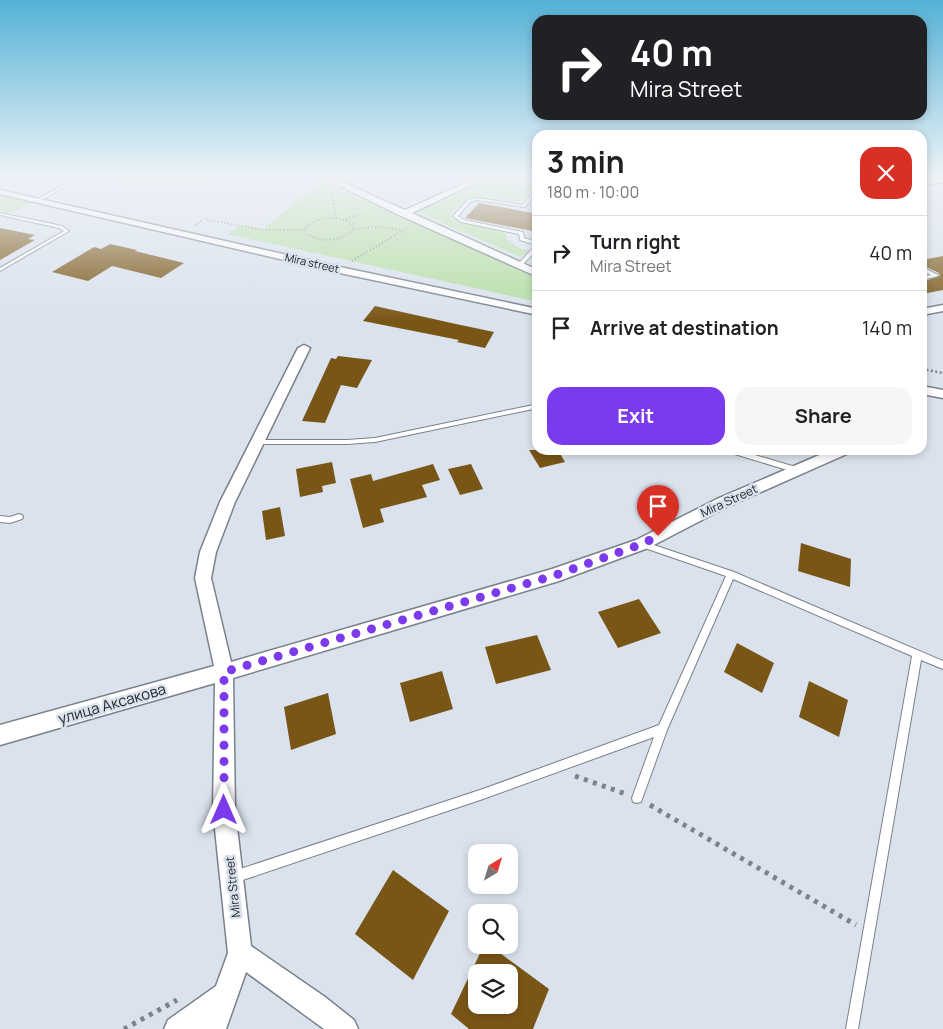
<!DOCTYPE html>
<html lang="en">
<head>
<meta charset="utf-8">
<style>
	:root { --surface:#fff; --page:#f6f6f6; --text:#202124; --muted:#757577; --line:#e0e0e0; --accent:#7c3aed }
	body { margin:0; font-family:Manrope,sans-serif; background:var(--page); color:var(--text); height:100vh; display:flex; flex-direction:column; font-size:19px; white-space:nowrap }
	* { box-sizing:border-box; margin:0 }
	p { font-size:16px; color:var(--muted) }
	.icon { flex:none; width:28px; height:28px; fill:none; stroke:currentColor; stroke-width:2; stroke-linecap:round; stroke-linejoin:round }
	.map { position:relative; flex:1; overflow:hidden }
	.panel { position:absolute; left:532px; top:130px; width:395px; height:325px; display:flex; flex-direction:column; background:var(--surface); border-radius:15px; box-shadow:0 2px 8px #0003 }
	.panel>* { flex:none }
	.banner { position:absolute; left:532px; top:15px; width:395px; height:105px; border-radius:15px; box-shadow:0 2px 8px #0003; background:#202124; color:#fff; overflow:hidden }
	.needle { width:32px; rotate:38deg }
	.tools { position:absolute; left:468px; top:844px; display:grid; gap:10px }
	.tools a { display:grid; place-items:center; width:50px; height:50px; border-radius:10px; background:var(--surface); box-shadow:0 2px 8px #0003; font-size:25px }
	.pin { position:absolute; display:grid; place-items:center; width:42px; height:42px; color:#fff; margin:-51px -21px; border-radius:50% 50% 50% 0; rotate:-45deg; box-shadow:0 0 5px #0007 }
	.pin .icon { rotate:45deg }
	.me { position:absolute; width:55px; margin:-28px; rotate:0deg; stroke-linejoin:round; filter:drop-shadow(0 0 4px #0008) }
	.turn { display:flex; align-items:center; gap:18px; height:105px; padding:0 15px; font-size:22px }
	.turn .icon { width:65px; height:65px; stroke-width:2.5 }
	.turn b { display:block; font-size:35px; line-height:42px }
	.round { display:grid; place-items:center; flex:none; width:52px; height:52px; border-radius:15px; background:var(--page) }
	.overview { display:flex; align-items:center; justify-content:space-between; height:85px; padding:0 15px }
	h1 { font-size:30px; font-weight:700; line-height:38px }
	.button { display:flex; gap:10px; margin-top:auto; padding:10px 15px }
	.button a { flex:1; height:58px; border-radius:15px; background:var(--accent); color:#fff; font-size:20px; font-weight:700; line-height:58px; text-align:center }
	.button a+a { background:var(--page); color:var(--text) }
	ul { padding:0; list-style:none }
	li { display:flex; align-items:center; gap:15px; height:75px; padding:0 15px; border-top:1px solid var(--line) }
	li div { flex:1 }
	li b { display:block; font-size:19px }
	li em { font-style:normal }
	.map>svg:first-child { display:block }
	.green { fill:#b6dea3 }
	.building { fill:#7a5616; fill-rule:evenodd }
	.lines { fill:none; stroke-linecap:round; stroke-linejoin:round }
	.lane-casing { stroke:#7a818a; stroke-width:2 }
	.street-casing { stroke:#7a818a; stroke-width:3 }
	.path-far2 { stroke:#7d838a; stroke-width:2; stroke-dasharray:1 2.5; stroke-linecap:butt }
	.path-far1 { stroke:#7d838a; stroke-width:2.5; stroke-dasharray:2 2.5; stroke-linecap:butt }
	.path { stroke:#7d838a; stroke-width:5; stroke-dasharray:4 5.5; stroke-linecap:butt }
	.lane { fill:#fff; fill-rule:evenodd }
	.street { fill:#fff; fill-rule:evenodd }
	.route { stroke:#7c3aed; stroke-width:9; stroke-dasharray:0 16.2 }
	.labels { text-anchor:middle; stroke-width:5; stroke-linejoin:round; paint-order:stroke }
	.far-street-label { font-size:11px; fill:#24272b; stroke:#dae2ed }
	.street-label { font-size:12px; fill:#24272b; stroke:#dae2ed }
	.near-street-label { font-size:15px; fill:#24272b; stroke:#dae2ed }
</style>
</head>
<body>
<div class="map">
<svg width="943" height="1029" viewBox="0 0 943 1029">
	<rect width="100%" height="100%" fill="#dae2ed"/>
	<path class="green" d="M 107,176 L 218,176 C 181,190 144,182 107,176 Z
		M 494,176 L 524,176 L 516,184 L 525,186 L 533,177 L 537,178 L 537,182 L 522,201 L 517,202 C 492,198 465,190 450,216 L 458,221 L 506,233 L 505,236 C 509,244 520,249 529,251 L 521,257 L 416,211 Z
		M 322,182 L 537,277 L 537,300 L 529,300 L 228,234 L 241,225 L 263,229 Z
		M 0,195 L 32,202 L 10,213 L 0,210 Z"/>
	<path class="building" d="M 479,203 L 538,214 L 538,232 L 465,218 Z
		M 0,228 L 35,235 L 28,239 L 35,240 L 0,260 Z
		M 110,244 L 137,250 L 135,251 L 184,263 L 161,278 L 112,266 L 88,281 L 52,272 L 94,247 L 101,249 Z
		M 943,256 L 943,290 L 922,294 L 922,282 L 940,276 L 939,273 L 922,265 L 922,260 Z
		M 375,306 L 456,324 L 494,332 L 485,348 L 457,342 L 459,340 L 363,321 Z
		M 338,356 L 372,360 L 357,388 L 341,385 L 325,423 L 302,421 L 331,358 L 336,359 Z
		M 529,450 L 558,450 L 565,462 L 540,468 Z
		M 332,462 L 336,483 L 322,486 L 323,492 L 300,497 L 296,469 Z
		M 433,464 L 440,480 L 422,485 L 427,497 L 380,509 L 384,522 L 363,528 L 350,479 L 371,474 L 373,481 Z
		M 471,464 L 483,489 L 460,495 L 448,469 Z
		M 280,507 L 285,536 L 266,540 L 262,511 Z
		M 801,543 L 851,559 L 850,587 L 798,571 Z
		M 639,599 L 661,633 L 618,648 L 598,612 Z
		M 537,635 L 551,670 L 496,684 L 485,647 Z
		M 737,643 L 774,663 L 762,693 L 724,672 Z
		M 442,671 L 453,709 L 410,722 L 400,683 Z
		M 809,681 L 848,700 L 839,737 L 799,717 Z
		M 328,693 L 336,734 L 291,750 L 284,707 Z
		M 393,870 L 449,911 L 413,980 L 355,934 Z
		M 484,945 L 489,945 L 549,989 L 533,1029 L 469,1029 L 451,1014 ZM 476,972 L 509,972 L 509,1005 L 476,1005 Z"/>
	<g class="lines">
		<defs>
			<path id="lane" d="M 62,186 L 65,187 L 39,201 L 36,200 Z
				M 537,187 L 538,187 L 538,191 L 525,207 L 477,200 L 470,202 L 458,216 L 464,220 L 523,232 L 524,238 L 538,242 L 538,249 L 521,266 L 517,265 L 536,245 L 520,240 L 519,234 L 461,222 L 453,216 L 468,200 L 477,198 L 523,205 Z
				M 0,213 L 62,226 L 69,231 L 0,271 L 0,268 L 64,231 L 59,228 L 0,215 Z
				M 922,267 L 938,275 L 938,276 L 922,280 L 922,277 L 931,275 L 922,270 Z
				M 538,404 L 538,408 L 375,442 L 347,444 L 256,444 L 253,442 L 256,440 L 347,440 L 375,438 Z
				M 727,450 L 738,450 L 799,468 L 801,470 L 797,473 L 728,452 Z
				M 19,514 L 22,515 L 23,517 L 22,519 L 10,523 L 0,522 L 0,516 L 10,517 Z
				M 642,541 L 734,572 L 943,661 L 943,669 L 921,660 L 858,1029 L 846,1029 L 912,656 L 733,579 L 667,730 L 641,802 L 637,803 L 633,802 L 632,798 L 654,737 L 483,799 L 234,883 L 230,881 L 228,877 L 230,873 L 234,871 L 483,789 L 659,725 L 726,576 L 639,546 L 638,544 L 639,542 Z"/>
			<path id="street" d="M 319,176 L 329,176 L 405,210 L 480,176 L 490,176 L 412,213 L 538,270 L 538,277 L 401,216 Z
				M 943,178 L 943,182 L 922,186 L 922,182 Z
				M 0,190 L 340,267 L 538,309 L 538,315 L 340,273 L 0,194 Z
				M 943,305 L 943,311 L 922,315 L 922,309 Z
				M 304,345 L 310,348 L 235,502 L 216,552 L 211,578 L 231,662 L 552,569 L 636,540 L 717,499 L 831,450 L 851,450 L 849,453 L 727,507 L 648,548 L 559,581 L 233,678 L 235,810 L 251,946 L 325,997 L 354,1020 L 358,1029 L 324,1029 L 246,972 L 226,1029 L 164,1029 L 168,1020 L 216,986 L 228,953 L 213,810 L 215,683 L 0,745 L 0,725 L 214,666 L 195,578 L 200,552 L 220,502 L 298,348 Z
				M 922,386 L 943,390 L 943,398 L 922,394 Z"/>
		</defs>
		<use href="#lane" class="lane-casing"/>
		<use href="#street" class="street-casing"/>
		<path class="path-far2" d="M 332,193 L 336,218
			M 336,218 L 351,222 L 354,229 C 340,242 321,243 305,233 L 304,230 C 312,219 324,218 336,218 Z
			M 346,219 L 361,214
			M 195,225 L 204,219 L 264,230 L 304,230
			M 354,229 L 377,227 L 403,230
			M 352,261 L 407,228"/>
		<path class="path-far1" d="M 922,369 L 943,373"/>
		<path class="path" d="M 575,776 L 626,794
			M 650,805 L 856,925
			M 124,1029 L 177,1000"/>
		<use href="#lane" class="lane"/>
		<use href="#street" class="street"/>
	</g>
	<linearGradient id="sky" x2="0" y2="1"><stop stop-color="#54b1d5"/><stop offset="0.55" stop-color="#eef2f7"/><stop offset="1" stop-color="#eef2f7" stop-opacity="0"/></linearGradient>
	<rect width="943" height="320" fill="url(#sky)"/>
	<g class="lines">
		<path class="route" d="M 224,810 L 224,672 L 553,576 L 642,544 L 658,536"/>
	</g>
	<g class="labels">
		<g class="far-street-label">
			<text transform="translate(312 263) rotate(13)" y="4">Mira street</text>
		</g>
		<g class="street-label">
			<text transform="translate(729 501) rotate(-25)" y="4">Mira Street</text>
			<text transform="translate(233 887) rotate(-96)" y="4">Mira Street</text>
		</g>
		<g class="near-street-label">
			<text transform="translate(112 704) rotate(-16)" y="5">улица Аксакова</text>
		</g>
	</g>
</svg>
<div class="tools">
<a><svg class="needle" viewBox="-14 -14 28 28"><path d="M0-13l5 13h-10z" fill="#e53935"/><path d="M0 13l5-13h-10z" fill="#757577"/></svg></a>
<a><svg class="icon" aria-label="search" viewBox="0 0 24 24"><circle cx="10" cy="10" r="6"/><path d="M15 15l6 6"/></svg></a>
<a><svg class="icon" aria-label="layers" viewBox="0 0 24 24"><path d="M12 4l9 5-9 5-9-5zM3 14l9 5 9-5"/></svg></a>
</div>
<div class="pin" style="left:658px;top:536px;background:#d93025"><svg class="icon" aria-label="arrive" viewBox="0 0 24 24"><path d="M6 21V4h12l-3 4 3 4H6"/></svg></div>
<svg class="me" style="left:224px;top:810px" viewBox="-20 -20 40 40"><path d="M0-17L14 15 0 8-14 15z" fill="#7c3aed" stroke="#fff" stroke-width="4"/></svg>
<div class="banner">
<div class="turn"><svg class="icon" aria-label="right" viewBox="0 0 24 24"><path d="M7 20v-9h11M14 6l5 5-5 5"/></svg><div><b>40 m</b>Mira Street</div></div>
</div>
<section class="panel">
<div class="overview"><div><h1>3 min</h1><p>180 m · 10:00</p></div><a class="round" style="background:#d93025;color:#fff"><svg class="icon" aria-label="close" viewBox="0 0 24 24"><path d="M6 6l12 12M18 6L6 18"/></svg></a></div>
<ul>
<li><svg class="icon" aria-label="right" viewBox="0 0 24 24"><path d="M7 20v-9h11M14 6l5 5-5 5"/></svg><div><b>Turn right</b><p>Mira Street</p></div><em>40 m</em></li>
<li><svg class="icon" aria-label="arrive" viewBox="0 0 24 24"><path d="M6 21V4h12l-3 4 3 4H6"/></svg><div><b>Arrive at destination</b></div><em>140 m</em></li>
</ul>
<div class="button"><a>Exit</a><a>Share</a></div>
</section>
</div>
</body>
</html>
